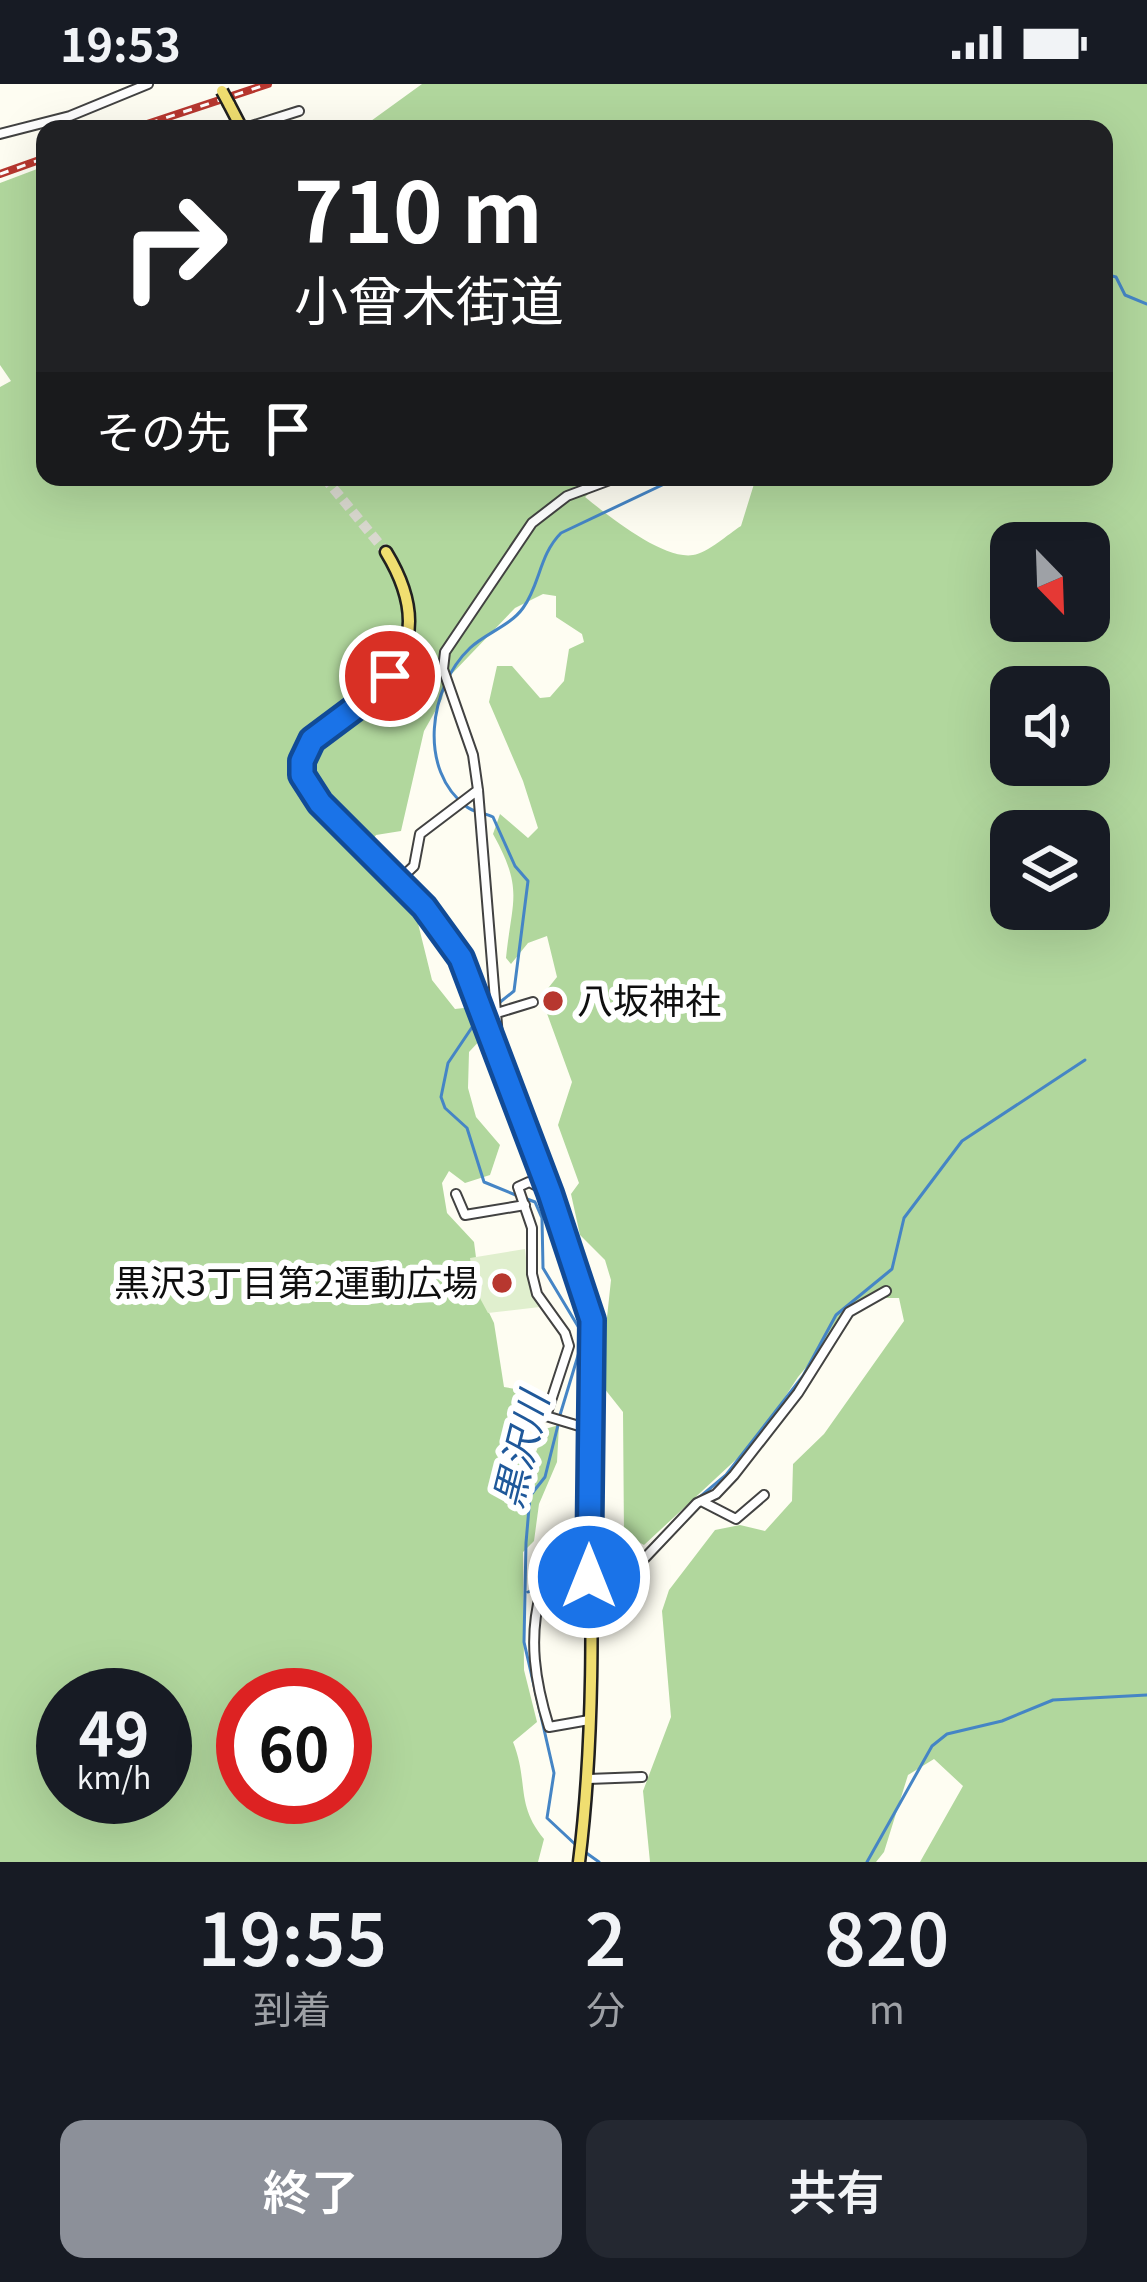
<!DOCTYPE html>
<html lang="ja">
<head>
<meta charset="utf-8">
<style>
	:root { --surface:#171b24; --page:#242831; --text:#f1f3f6; --muted:#9ea1a6; --accent:#8c9099 }
	body { margin:0; font-family:Georgia,"Noto Sans JP",serif; background:var(--page); color:var(--text); height:100vh; display:flex; flex-direction:column; font-size:45px; white-space:nowrap }
	* { box-sizing:border-box; margin:0 }
	p { font-size:39px; color:var(--muted) }
	.icon { flex:none; width:66px; height:66px; fill:none; stroke:currentColor; stroke-width:2; stroke-linecap:round; stroke-linejoin:round }
	.map { position:relative; height:1778px; overflow:hidden }
	.drawer { display:flex; flex-direction:column; background:var(--surface); flex:1 }
	.drawer>* { flex:none }
	.hud { position:absolute; left:36px; top:36px; width:1077px; height:366px; border-radius:24px; box-shadow:0 12px 48px #0002; background:#202124; color:#fff; overflow:hidden }
	.needle { width:78px; rotate:157deg }
	.controls { position:absolute; left:990px; top:438px; display:grid; gap:24px }
	.controls a { display:grid; place-items:center; width:120px; height:120px; border-radius:24px; background:var(--surface); box-shadow:0 12px 48px #0002; font-size:60px }
	.speed { position:absolute; left:36px; top:1584px; display:flex; gap:24px; font-size:60px; font-weight:700; text-align:center }
	.speed>* { display:grid; place-content:center; width:156px; height:156px; border-radius:50%; background:var(--surface); box-shadow:0 12px 48px #0002; line-height:1 }
	.speed small { font-size:30px; font-weight:400 }
	.speed .limit { border:18px solid #d22; background:#fff; color:#111 }
	.pin { position:absolute; display:grid; place-items:center; width:102px; height:102px; color:#fff; margin:-51px; border:6px solid #fff; border-radius:50%; box-shadow:0 3px 12px #0007 }
	.me { position:absolute; width:132px; margin:-66px; rotate:0deg; stroke-linejoin:round; filter:drop-shadow(0 0 9px #0008) }
	.turn { display:flex; align-items:center; gap:42px; height:252px; padding:0 60px; font-size:54px }
	.turn .icon { width:156px; height:156px; stroke-width:2.5 }
	.turn b { display:block; font-size:84px; line-height:102px }
	.then { display:flex; align-items:center; height:114px; padding:0 60px; background:#0003; gap:24px; font-size:45px }
	.eta { display:flex; justify-content:space-evenly; align-items:center; height:204px; text-align:center }
	.eta b { font-size:72px; font-weight:600; line-height:84px }
	.button { display:flex; gap:24px; margin-top:auto; padding:24px 60px }
	.button a { flex:1; height:138px; border-radius:24px; background:var(--accent); color:#fff; font-size:48px; font-weight:600; line-height:138px; text-align:center }
	.button a+a { background:var(--page); color:var(--text) }
	.status { display:flex; justify-content:space-between; align-items:center; height:84px; padding:0 60px; background:var(--surface); direction:ltr }
	.status svg { height:33px; fill:currentColor }
	.map>svg:first-child { display:block }
	.forest { fill:#b1d79d; fill-rule:evenodd }
	.pitch { fill:#e0efce }
	.lines { fill:none; stroke-linecap:round; stroke-linejoin:round }
	.stream { stroke:#4585c5; stroke-width:3 }
	.primary-tunnel { stroke:#dad9d0; stroke-width:10; stroke-dasharray:10 5; stroke-linecap:butt }
	.street-casing { stroke:#424242; stroke-width:12 }
	.primary-casing { stroke:#202020; stroke-width:15 }
	.street { stroke:#fff; stroke-width:8 }
	.primary { stroke:#f0de70; stroke-width:10 }
	.rail-casing { stroke:#b7372f; stroke-width:8 }
	.rail { stroke:#fff; stroke-width:3; stroke-dasharray:9; stroke-linecap:butt }
	.primary-bridge-casing { stroke:#202020; stroke-width:15; stroke-linecap:butt }
	.primary-bridge { stroke:#f0de70; stroke-width:10 }
	.route-casing { stroke:#114b97; stroke-width:30 }
	.route { stroke:#1a73e8; stroke-width:21 }
	.poi-dot { fill:#b7372f; stroke:#fff; stroke-width:4.5 }
	.labels { text-anchor:middle; stroke-width:12; stroke-linejoin:round; paint-order:stroke }
	.poi-label { font-size:36px; fill:#0f0f0f; stroke:#fff; text-anchor:start }
	.water-label { font-size:39px; font-style:italic; fill:#1f589a; stroke:#fff }
</style>
</head>
<body>
<div class="status"><b>19:53</b><svg viewBox="0 0 49 12"><path d="M0 12V9h3v3zM5 12V6h3v6zM10 12V3h3v9zM15 12V0h3v12zM26 1h20v11H26zM47 4h2v5h-2z"/></svg></div>
<div class="map">
<svg width="1147" height="1778" viewBox="0 0 1147 1778">
	<rect width="100%" height="100%" fill="#fefdf2"/>
	<path class="forest" d="M 422,0 L 1147,0 L 1147,1778 L 920,1778 L 963,1702 L 934,1675 L 908,1691 L 884,1768 L 876,1778 L 650,1778 L 643,1707 L 671,1633 L 662,1527 L 669,1506 L 715,1446 L 740,1441 L 765,1447 L 792,1417 L 793,1380 L 824,1350 L 904,1237 L 899,1214 L 864,1214 L 798,1293 L 757,1356 L 644,1461 L 624,1450 L 623,1328 L 600,1299 L 611,1196 L 605,1176 L 580,1151 L 571,1110 L 579,1099 L 558,1041 L 572,998 L 541,913 L 557,893 L 547,852 L 528,859 L 511,880 L 506,874 C 512,815 524,806 493,750 L 500,730 L 528,754 L 538,744 L 523,697 L 489,618 L 497,582 L 512,582 L 540,614 L 550,613 L 564,597 L 569,565 L 584,558 L 582,550 L 556,533 L 556,512 L 543,510 L 515,524 L 446,596 L 442,615 L 424,647 L 401,747 L 376,751 L 360,773 L 412,815 L 432,896 L 455,925 L 472,923 L 484,952 L 469,968 L 468,1004 L 476,1033 L 500,1061 L 490,1091 L 465,1099 L 449,1087 L 442,1099 L 447,1129 L 474,1158 L 481,1212 L 494,1239 L 504,1303 L 526,1307 L 509,1347 L 536,1368 L 545,1345 L 559,1341 L 557,1378 L 539,1420 L 534,1457 L 523,1468 L 524,1586 L 537,1638 L 513,1658 C 529,1698 515,1720 544,1755 L 538,1778 L 0,1778 L 0,303 L 11,297 L 0,281 L 0,99 L 45,82 L 45,393 L 608,393 L 585,413 C 607,431 663,476 693,471 C 708,469 728,450 741,442 L 754,400 L 761,393 L 796,398 L 813,393 L 1104,393 L 1104,45 L 341,45 L 364,42 ZM 1011,459 L 1089,459 L 1089,537 L 1011,537 ZM 1011,603 L 1089,603 L 1089,681 L 1011,681 ZM 1011,747 L 1089,747 L 1089,825 L 1011,825 ZM 63,1611 L 165,1611 L 165,1713 L 63,1713 ZM 243,1611 L 345,1611 L 345,1713 L 243,1713 Z"/>
	<path class="pitch" d="M 525,1165 L 528,1192 L 540,1223 L 488,1229 L 475,1205 L 470,1174 Z"/>
	<g class="lines">
		<path class="stream" d="M 1104,190 L 1116,193 L 1125,211 L 1147,220
			M 499,919 L 514,907 L 528,797 L 515,782 L 493,733 C 485,729 473,728 467,723 C 417,686 429,603 470,564 C 486,549 510,542 523,524 C 540,501 539,471 561,449 L 679,393
			M 481,930 L 448,979 L 441,1013 L 445,1024 L 467,1044 L 484,1098 L 518,1112
			M 527,1115 L 535,1118 L 542,1134 L 543,1184 L 579,1244 L 580,1265 L 560,1331
			M 558,1341 L 545,1393 L 530,1412 L 526,1459 L 524,1558 L 554,1689 L 547,1734 L 577,1762
			M 695,1417 L 726,1391 L 803,1292 L 836,1231 L 892,1185 L 904,1134 L 962,1057 L 1085,976
			M 528,1508 L 566,1491 L 570,1483 L 586,1483
			M 585,1768 L 599,1778
			M 867,1778 L 932,1662 L 947,1650 L 1002,1637 L 1053,1616 L 1147,1611"/>
		<path class="primary-tunnel" d="M 324,393 L 386,468"/>
		<defs>
			<path id="street" d="M 242,45 L 299,27
				M 0,50 L 70,32 L 148,0
				M 399,796 L 414,782 L 420,750 L 478,706
				M 497,929 L 533,918
				M 498,953 L 478,706 L 473,671 L 443,585 L 445,568 L 532,439 L 567,412 L 618,393
				M 551,1109 L 529,1098 L 518,1103 L 532,1144 L 532,1190 L 537,1210 L 565,1249 L 569,1262 L 546,1332 L 589,1345
				M 456,1110 L 465,1131 L 525,1121
				M 703,1418 L 736,1435 L 764,1411
				M 589,1636 L 549,1643 C 535,1598 528,1554 541,1508 L 641,1478 L 697,1419 L 716,1410 L 734,1391 L 798,1309 L 849,1228 L 886,1207
				M 588,1695 L 642,1693"/>
			<path id="primary" d="M 229,20 L 242,45
				M 386,468 C 473,611 285,629 302,691 C 307,708 324,722 335,734 C 378,779 434,819 462,876 C 492,938 512,1006 536,1071 C 553,1116 582,1180 591,1225 C 599,1262 588,1305 589,1343 C 591,1487 597,1635 579,1778"/>
		</defs>
		<use href="#street" class="street-casing"/>
		<use href="#primary" class="primary-casing"/>
		<use href="#street" class="street"/>
		<use href="#primary" class="primary"/>
		<defs>
			<path id="rail" d="M 132,45 L 268,0
				M 0,90 L 45,74"/>
		</defs>
		<use href="#rail" class="rail-casing"/>
		<use href="#rail" class="rail"/>
		<defs>
			<path id="primary-bridge" d="M 222,7 L 229,20"/>
		</defs>
		<use href="#primary-bridge" class="primary-bridge-casing"/>
		<use href="#primary-bridge" class="primary-bridge"/>
	</g>
	<g class="lines">
		<defs>
			<path id="route" d="M 390,592 L 375,609 L 312,656 L 302,677 L 302,691 L 320,719 L 424,823 L 461,874 L 550,1109 L 592,1236 L 589,1493"/>
		</defs>
		<use href="#route" class="route-casing"/>
		<use href="#route" class="route"/>
	</g>
	<g class="poi-dot">
		<circle cx="553" cy="917" r="12"/>
		<circle cx="502" cy="1199" r="12"/>
	</g>
	<g class="labels">
		<g class="poi-label">
			<text x="577" y="930">八坂神社</text>
			<text x="478" y="1212" text-anchor="end">黒沢3丁目第2運動広場</text>
		</g>
		<g class="water-label">
			<text transform="translate(521 1366) rotate(-76)" y="14">黒沢川</text>
		</g>
	</g>
</svg>
<div class="controls">
<a><svg class="needle" viewBox="-14 -14 28 28"><path d="M0-13l5 13h-10z" fill="#e53935"/><path d="M0 13l5-13h-10z" fill="#9ea1a6"/></svg></a>
<a><svg class="icon" aria-label="sound" viewBox="0 0 24 24"><path d="M4 9h4l5-4v14l-5-4H4zM17 9q2 3 0 6"/></svg></a>
<a><svg class="icon" aria-label="layers" viewBox="0 0 24 24"><path d="M12 4l9 5-9 5-9-5zM3 14l9 5 9-5"/></svg></a>
</div>
<div class="speed"><div>49<small>km/h</small></div><div class="limit">60</div></div>
<div class="pin" style="left:390px;top:592px;background:#d93025"><svg class="icon" aria-label="arrive" viewBox="0 0 24 24"><path d="M6 21V4h12l-3 4 3 4H6"/></svg></div>
<svg class="me" style="left:589px;top:1493px" viewBox="-20 -20 40 40"><circle r="17" fill="#1a73e8" stroke="#fff" stroke-width="3"/><path d="M0-11L8 9 0 5-8 9z" fill="#fff"/></svg>
<div class="hud">
<div class="turn"><svg class="icon" aria-label="right" viewBox="0 0 24 24"><path d="M7 20v-9h11M14 6l5 5-5 5"/></svg><div><b>710 m</b>小曾木街道</div></div>
<div class="then">その先<svg class="icon" aria-label="arrive" viewBox="0 0 24 24"><path d="M6 21V4h12l-3 4 3 4H6"/></svg></div>
</div>
</div>
<section class="drawer">
<div class="eta">
<div><b>19:55</b><p>到着</p></div>
<div><b>2</b><p>分</p></div>
<div><b>820</b><p>m</p></div>
</div>
<div class="button"><a>終了</a><a>共有</a></div>
</section>
</body>
</html>
